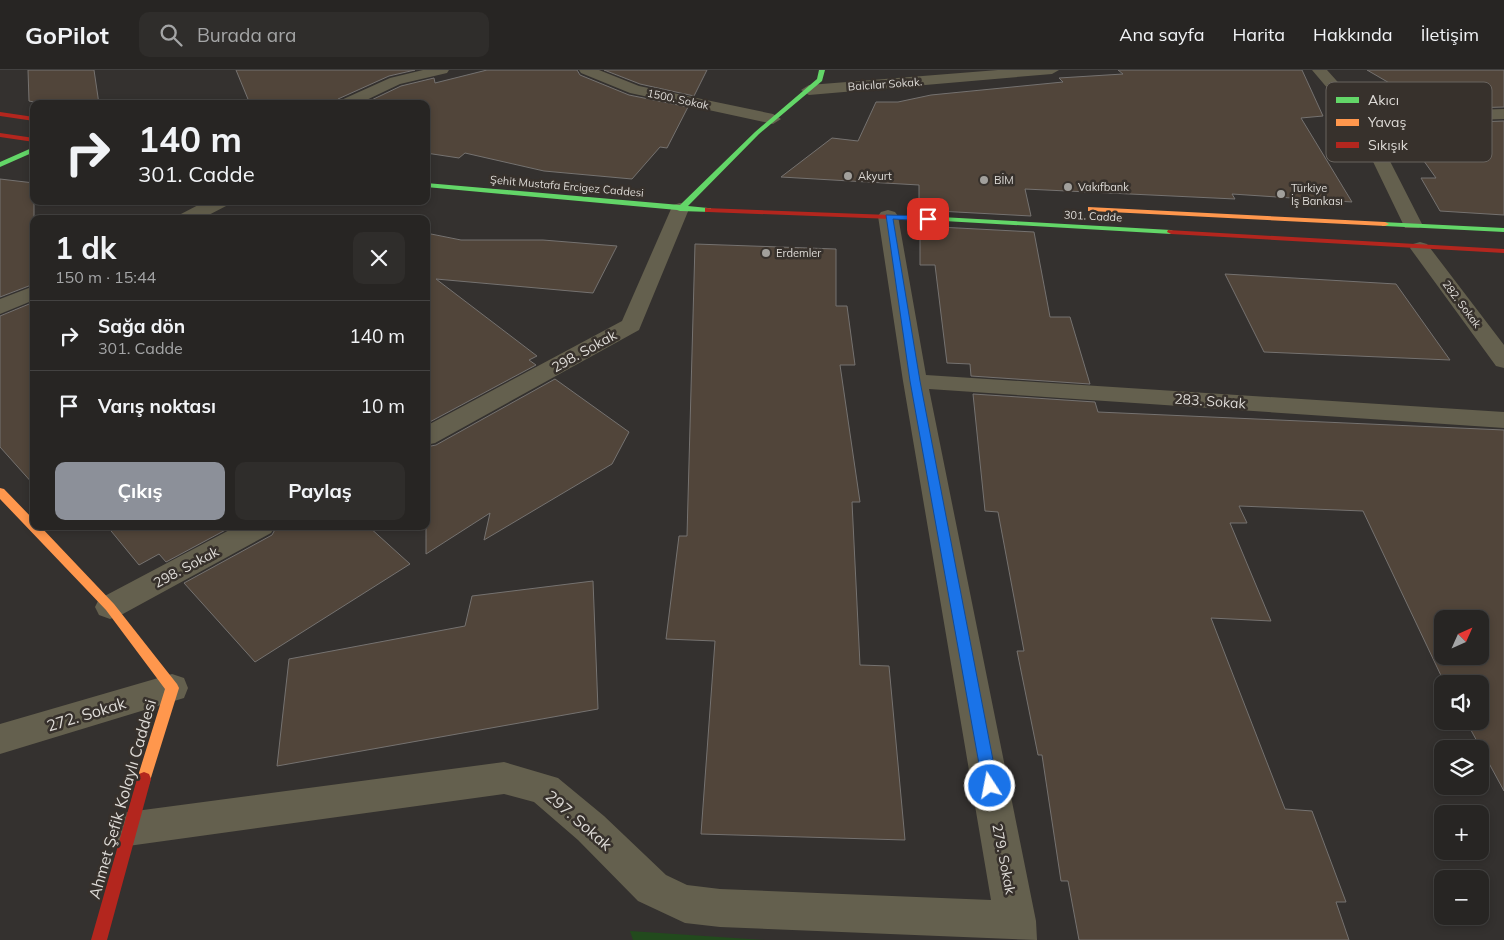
<!DOCTYPE html>
<html lang="tr">
<head>
<meta charset="utf-8">
<style>
	:root { --surface:#272523; --page:#2f2d2b; --text:#f1f3f6; --muted:#a4a5a6; --line:#434241; --accent:#8c9099 }
	body { margin:0; font-family:Mulish,sans-serif; background:var(--page); color:var(--text); height:100vh; display:flex; flex-direction:column; font-size:19px; white-space:nowrap }
	* { box-sizing:border-box; margin:0 }
	p { font-size:16px; color:var(--muted) }
	.icon { flex:none; width:28px; height:28px; fill:none; stroke:currentColor; stroke-width:2; stroke-linecap:round; stroke-linejoin:round }
	.map { position:relative; flex:1; overflow:hidden }
	.panel { position:absolute; left:30px; top:145px; width:400px; height:315px; display:flex; flex-direction:column; background:var(--surface); border-radius:10px; box-shadow:0 2px 8px #0003,0 0 0 1px var(--line) }
	.panel>* { flex:none }
	.guide { position:absolute; left:30px; top:30px; width:400px; height:105px; border-radius:10px; box-shadow:0 2px 8px #0003,0 0 0 1px var(--line); background:#272523; color:var(--text); overflow:hidden }
	.needle { width:32px; rotate:45deg }
	.controls { position:absolute; left:1434px; top:540px; display:grid; gap:10px }
	.controls a { display:grid; place-items:center; width:55px; height:55px; border-radius:10px; background:var(--surface); box-shadow:0 2px 8px #0003,0 0 0 1px var(--line); font-size:25px }
	.pin { position:absolute; display:grid; place-items:center; width:42px; height:42px; color:#fff; margin:-21px; border-radius:10px; box-shadow:0 2px 8px #0006 }
	.me { position:absolute; width:55px; margin:-28px; rotate:349deg; stroke-linejoin:round; filter:drop-shadow(0 0 4px #0008) }
	.turn { display:flex; align-items:center; gap:18px; height:105px; padding:0 25px; font-size:22px }
	.turn .icon { width:65px; height:65px; stroke-width:2.5 }
	.turn b { display:block; font-size:35px; line-height:42px }
	.round { display:grid; place-items:center; flex:none; width:52px; height:52px; border-radius:10px; background:var(--page) }
	.headline { display:flex; align-items:center; justify-content:space-between; height:85px; padding:0 25px }
	h1 { font-size:30px; font-weight:700; line-height:38px }
	.cta { display:flex; gap:10px; margin-top:auto; padding:10px 25px }
	.cta a { flex:1; height:58px; border-radius:10px; background:var(--accent); color:#fff; font-size:20px; font-weight:700; line-height:58px; text-align:center }
	.cta a+a { background:var(--page); color:var(--text) }
	ul { padding:0; list-style:none }
	li { display:flex; align-items:center; gap:15px; height:70px; padding:0 25px; border-top:1px solid var(--line) }
	li div { flex:1 }
	li b { display:block; font-size:19px }
	li em { font-style:normal }
	header { display:flex; align-items:center; gap:30px; box-sizing:border-box; height:70px; padding:0 25px; background:var(--surface); border-bottom:1px solid var(--line) }
	header strong { font-size:24px }
	nav { display:flex; gap:28px; margin-inline-start:auto; font-size:18px }
	.search { width:350px; height:45px; background:var(--page); display:flex; align-items:center; gap:12px; box-sizing:border-box; padding:0 18px; border-radius:10px; color:var(--muted); font-size:19px }
	.map>svg:first-child { display:block }
	.green { fill:#224a1d }
	.building { fill:#51453a; stroke:#757270; fill-rule:evenodd }
	.lines { fill:none; stroke-linecap:round; stroke-linejoin:round }
	.street { fill:#64604e; fill-rule:evenodd }
	.fast { fill:#63d668; fill-rule:evenodd }
	.slow { fill:#ff974d; fill-rule:evenodd }
	.jam { fill:#b3261e; fill-rule:evenodd }
	.route { fill:#1a73e8; stroke:#114b97 }
	.poi-dot { fill:#a2a09c; stroke:#37312c; stroke-width:2 }
	.labels { text-anchor:middle; stroke-width:5; stroke-linejoin:round; paint-order:stroke }
	.far-street-label { font-size:11px; fill:#dedbd7; stroke:#37312c }
	.far-poi-label { font-size:11px; fill:#dedbd7; stroke:#37312c; text-anchor:start }
	.street-label { font-size:14px; fill:#dedbd7; stroke:#37312c }
	.near-street-label { font-size:16px; fill:#dedbd7; stroke:#37312c }
	.key { fill:#37312c; stroke:#69645f; stroke-width:1 }
	.key-label { font-size:14px; fill:#dedbd7 }
</style>
</head>
<body>
<header>
<strong>GoPilot</strong>
<div class="search"><svg class="icon" aria-label="search" viewBox="0 0 24 24"><circle cx="10" cy="10" r="6"/><path d="M15 15l6 6"/></svg>Burada ara</div>
<nav><a>Ana sayfa</a><a>Harita</a><a>Hakkında</a><a>İletişim</a></nav>
</header>
<div class="map">
<svg width="1504" height="870" viewBox="0 0 1504 870">
	<rect width="100%" height="100%" fill="#34312f"/>
	<path class="green" d="M 630,861 L 765,870 L 633,870 Z"/>
	<path class="building" d="M 28,0 L 94,0 L 99,34 L 45,34 L 29,31 Z
		M 236,0 L 415,0 L 389,6 L 338,29 L 335,34 L 250,34 Z
		M 487,0 L 577,0 L 580,5 L 629,25 L 688,37 L 667,78 L 660,77 L 632,109 L 544,101 L 465,83 L 459,88 L 426,83 L 426,34 L 363,34 L 401,16 L 434,8 L 435,13 Z
		M 604,0 L 707,0 L 694,26 L 640,14 Z
		M 1118,0 L 1302,0 L 1323,46 L 1301,48 L 1352,132 L 1232,124 L 1235,129 L 1025,119 L 1031,146 L 919,140 L 919,115 L 781,107 L 832,68 L 858,71 L 876,32 L 898,32 L 931,25 L 1063,12 L 1059,8 L 1123,4 Z
		M 1367,0 L 1504,0 L 1504,37 L 1434,39 Z
		M 1504,51 L 1504,145 L 1440,141 L 1421,108 L 1436,108 L 1404,63 L 1419,54 Z
		M 0,109 L 34,113 L 34,214 L 0,227 Z
		M 920,156 L 1034,162 L 1050,247 L 1070,247 L 1090,314 L 971,306 L 970,294 L 947,293 L 935,195 L 920,195 Z
		M 426,163 L 461,170 L 543,170 L 617,176 L 593,223 L 436,209 L 537,286 L 529,290 L 536,295 L 426,354 Z
		M 695,174 L 836,179 L 836,236 L 847,236 L 855,295 L 840,295 L 860,432 L 852,432 L 860,595 L 889,596 L 905,770 L 701,764 L 715,571 L 666,569 L 679,466 L 687,466 Z
		M 1225,204 L 1396,214 L 1450,290 L 1264,282 Z
		M 34,232 L 34,415 L 0,377 L 0,246 Z
		M 555,309 L 629,362 L 612,394 L 484,470 L 490,443 L 426,484 L 426,377 L 436,375 Z
		M 973,324 L 1095,332 L 1098,342 L 1504,360 L 1504,721 L 1466,651 L 1480,651 L 1480,614 L 1445,614 L 1363,441 L 1239,436 L 1247,453 L 1230,453 L 1271,551 L 1211,548 L 1285,739 L 1312,741 L 1346,832 L 1336,832 L 1349,870 L 1079,870 L 1068,811 L 1061,811 L 1042,685 L 1038,685 L 1017,581 L 1024,581 L 998,442 L 985,441 ZM 1442,549 L 1480,549 L 1480,586 L 1442,586 Z
		M 107,456 L 233,456 L 166,492 L 159,484 L 139,495 Z
		M 277,456 L 368,456 L 410,494 L 255,592 L 184,513 L 272,465 Z
		M 593,511 L 598,639 L 277,696 L 289,589 L 465,556 L 472,526 Z"/>
	<g class="lines">
		<path class="street" d="M 423,0 L 449,0 L 447,3 L 400,14 L 358,34 L 337,34 L 339,31 L 390,8 Z
			M 579,0 L 599,0 L 639,16 L 773,44 L 781,49 L 773,54 L 630,23 L 581,3 Z
			M 998,0 L 1059,0 L 1052,4 L 809,25 L 801,20 L 809,15 Z
			M 1312,0 L 1327,0 L 1363,40 L 1408,42 L 1504,39 L 1504,49 L 1408,52 L 1369,50 L 1422,154 L 1419,158 L 1405,158 L 1351,46 Z
			M 206,131 L 230,131 L 228,135 L 201,149 L 177,149 L 179,145 Z
			M 680,133 L 687,135 L 689,139 L 639,260 L 435,373 L 426,375 L 426,356 L 622,251 L 671,139 L 673,135 Z
			M 888,140 L 895,142 L 898,146 L 926,305 L 1504,342 L 1504,358 L 929,319 L 1036,851 L 1037,870 L 720,857 L 685,853 L 638,831 L 578,770 L 534,732 L 504,724 L 128,776 L 115,771 L 110,759 L 115,747 L 128,742 L 504,692 L 558,708 L 604,746 L 666,805 L 687,815 L 720,819 L 991,830 L 903,311 L 878,146 L 881,142 Z
			M 1420,172 L 1427,174 L 1504,275 L 1504,298 L 1496,296 L 1410,178 L 1413,174 Z
			M 34,216 L 34,230 L 0,244 L 0,229 Z
			M 237,456 L 275,456 L 271,463 L 121,545 L 110,549 L 99,545 L 95,537 L 99,529 Z
			M 172,604 L 184,608 L 188,618 L 184,628 L 0,684 L 0,654 Z"/>
		<path class="fast" d="M 819,0 L 825,0 L 822,11 L 759,64 L 688,136 L 708,138 L 711,138 L 711,142 L 680,141 L 677,140 L 426,117 L 426,113 L 680,135 L 755,62 L 817,9 Z
			M 34,77 L 34,82 L 0,97 L 0,92 Z
			M 941,147 L 1171,160 L 1175,162 L 1171,164 L 944,151 L 940,149 Z
			M 1382,152 L 1504,158 L 1504,162 L 1385,156 L 1382,156 Z"/>
		<path class="slow" d="M 1088,137 L 1385,152 L 1389,154 L 1385,156 L 1091,141 L 1088,141 Z
			M 0,418 L 4,419 L 34,450 L 34,456 L 40,456 L 114,534 L 177,614 L 179,618 L 149,714 L 144,716 L 139,714 L 137,709 L 165,619 L 106,540 L 0,429 Z"/>
		<path class="jam" d="M 0,42 L 34,47 L 34,51 L 0,46 Z
			M 0,63 L 34,68 L 34,72 L 0,67 Z
			M 705,138 L 944,147 L 948,149 L 944,151 L 708,142 L 705,142 Z
			M 1168,160 L 1504,179 L 1504,183 L 1171,164 L 1167,162 Z
			M 144,702 L 149,704 L 151,709 L 107,870 L 91,870 L 137,709 L 139,704 Z"/>
	</g>
	<path class="route" d="M 886,145 L 928,146 L 932,149 L 928,151 L 893,149 L 920,311 L 998,716 L 996,721 L 990,723 L 985,721 L 983,716 L 910,311 Z"/>
	<g class="poi-dot">
		<circle cx="848" cy="106" r="5"/>
		<circle cx="984" cy="110" r="5"/>
		<circle cx="1068" cy="117" r="5"/>
		<circle cx="1281" cy="124" r="5"/>
		<circle cx="766" cy="183" r="5"/>
	</g>
	<g class="labels">
		<g class="far-street-label">
			<text transform="translate(885 14) rotate(-4)" y="4">Balcılar Sokak.</text>
			<text transform="translate(678 29) rotate(12)" y="4">1500. Sokak</text>
			<text transform="translate(567 116) rotate(5)" y="4">Şehit Mustafa Ercigez Caddesi</text>
			<text transform="translate(1093 146) rotate(3)" y="4">301. Cadde</text>
			<text transform="translate(1462 234) rotate(53)" y="4">282. Sokak</text>
		</g>
		<g class="far-poi-label">
			<text x="858" y="110">Akyurt</text>
			<text x="994" y="114">BİM</text>
			<text x="1078" y="121">Vakıfbank</text>
			<text x="1291" y="122">Türkiye<tspan x="1291" dy="13">İş Bankası</tspan></text>
			<text x="776" y="187">Erdemler</text>
		</g>
		<g class="street-label">
			<text transform="translate(584 281) rotate(-29)" y="5">298. Sokak</text>
			<text transform="translate(1210 331) rotate(4)" y="5">283. Sokak</text>
			<text transform="translate(186 497) rotate(-28)" y="5">298. Sokak</text>
			<text transform="translate(1004 789) rotate(79)" y="5">279. Sokak</text>
		</g>
		<g class="near-street-label">
			<text transform="translate(86 644) rotate(-17)" y="6">272. Sokak</text>
			<text transform="translate(122 729) rotate(-74)" y="6">Ahmet Şefik Kolaylı Caddesi</text>
			<text transform="translate(579 750) rotate(41)" y="6">297. Sokak</text>
		</g>
	</g>
	<rect x="1326" y="12" width="166" height="80" rx="8" class="key"/>
	<rect x="1336" y="27" width="23" height="6" fill="#63d668"/>
	<rect x="1336" y="49" width="23" height="7" fill="#ff974d"/>
	<rect x="1336" y="72" width="23" height="6" fill="#b3261e"/>
	<g class="key-label">
		<text x="1368" y="35">Akıcı</text>
		<text x="1368" y="57">Yavaş</text>
		<text x="1368" y="80">Sıkışık</text>
	</g>
</svg>
<div class="controls">
<a><svg class="needle" viewBox="-14 -14 28 28"><path d="M0-13l5 13h-10z" fill="#e53935"/><path d="M0 13l5-13h-10z" fill="#a4a5a6"/></svg></a>
<a><svg class="icon" aria-label="sound" viewBox="0 0 24 24"><path d="M4 9h4l5-4v14l-5-4H4zM17 9q2 3 0 6"/></svg></a>
<a><svg class="icon" aria-label="layers" viewBox="0 0 24 24"><path d="M12 4l9 5-9 5-9-5zM3 14l9 5 9-5"/></svg></a>
<a>+</a>
<a>−</a>
</div>
<div class="pin" style="left:928px;top:149px;background:#d93025"><svg class="icon" aria-label="arrive" viewBox="0 0 24 24"><path d="M6 21V4h12l-3 4 3 4H6"/></svg></div>
<svg class="me" style="left:990px;top:716px" viewBox="-20 -20 40 40"><circle r="17" fill="#1a73e8" stroke="#fff" stroke-width="3"/><path d="M0-11L8 9 0 5-8 9z" fill="#fff"/></svg>
<div class="guide">
<div class="turn"><svg class="icon" aria-label="right" viewBox="0 0 24 24"><path d="M7 20v-9h11M14 6l5 5-5 5"/></svg><div><b>140 m</b>301. Cadde</div></div>
</div>
<section class="panel">
<div class="headline"><div><h1>1 dk</h1><p>150 m · 15:44</p></div><a class="round"><svg class="icon" aria-label="close" viewBox="0 0 24 24"><path d="M6 6l12 12M18 6L6 18"/></svg></a></div>
<ul>
<li><svg class="icon" aria-label="right" viewBox="0 0 24 24"><path d="M7 20v-9h11M14 6l5 5-5 5"/></svg><div><b>Sağa dön</b><p>301. Cadde</p></div><em>140 m</em></li>
<li><svg class="icon" aria-label="arrive" viewBox="0 0 24 24"><path d="M6 21V4h12l-3 4 3 4H6"/></svg><div><b>Varış noktası</b></div><em>10 m</em></li>
</ul>
<div class="cta"><a>Çıkış</a><a>Paylaş</a></div>
</section>
</div>
</body>
</html>
